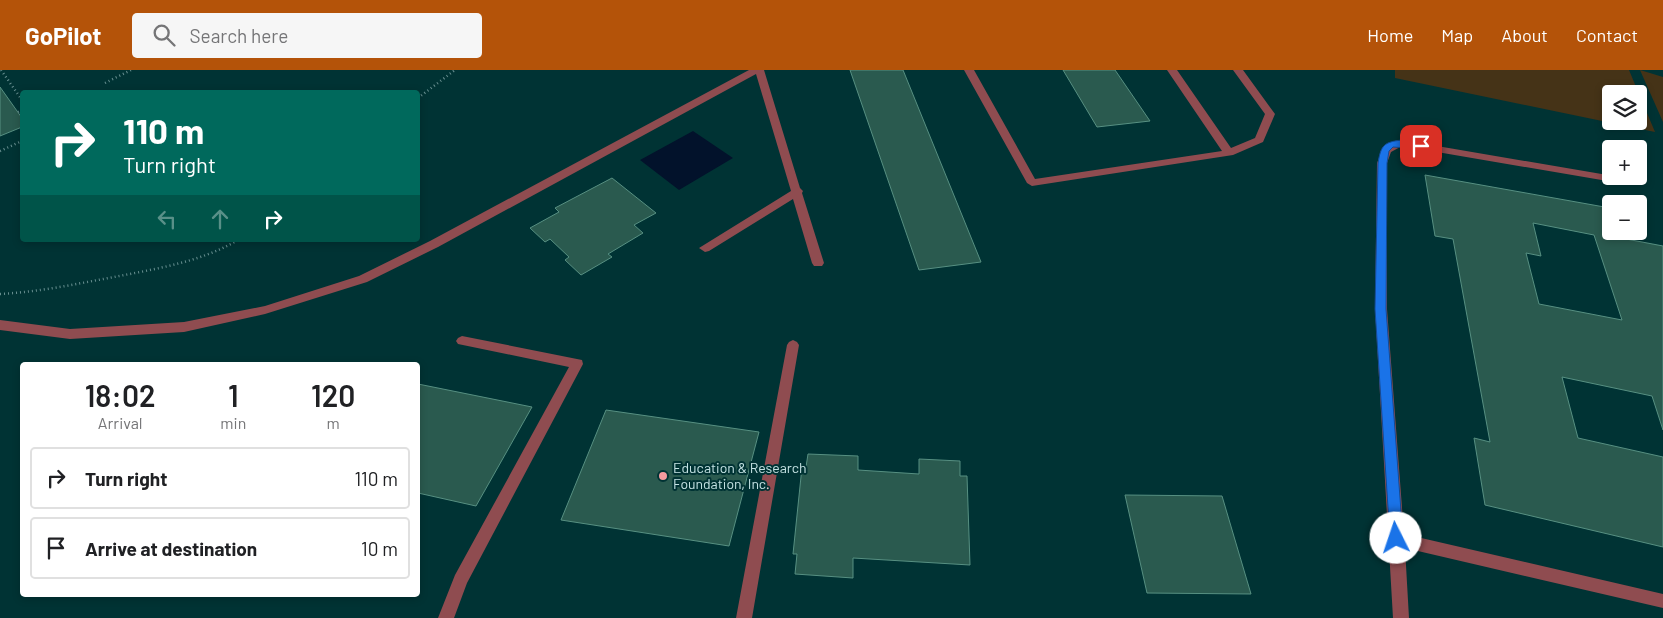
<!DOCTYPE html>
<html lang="en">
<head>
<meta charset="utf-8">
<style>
	:root { --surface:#fff; --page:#f6f6f6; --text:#202124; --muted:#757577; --line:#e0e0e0; --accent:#b45309 }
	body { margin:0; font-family:Barlow,sans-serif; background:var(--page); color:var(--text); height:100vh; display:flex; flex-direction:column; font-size:19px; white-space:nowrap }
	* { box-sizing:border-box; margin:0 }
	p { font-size:16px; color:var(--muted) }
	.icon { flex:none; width:28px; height:28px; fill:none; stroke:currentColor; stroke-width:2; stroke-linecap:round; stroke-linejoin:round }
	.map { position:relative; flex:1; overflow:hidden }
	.side { position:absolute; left:20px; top:292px; width:400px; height:235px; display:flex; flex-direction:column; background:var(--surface); border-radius:5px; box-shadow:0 2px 8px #0003 }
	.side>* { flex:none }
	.hud { position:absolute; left:20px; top:20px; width:400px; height:152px; border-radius:5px; box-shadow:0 2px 8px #0003; background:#00695c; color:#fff; overflow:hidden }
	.buttons { position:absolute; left:1602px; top:15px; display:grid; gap:10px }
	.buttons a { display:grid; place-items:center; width:45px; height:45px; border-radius:5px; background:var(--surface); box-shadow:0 2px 8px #0003; font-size:25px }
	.pin { position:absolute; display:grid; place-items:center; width:42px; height:42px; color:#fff; margin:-21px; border-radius:10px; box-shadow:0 2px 8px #0006 }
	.me { position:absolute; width:55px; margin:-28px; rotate:356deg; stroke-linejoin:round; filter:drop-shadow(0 0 4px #0008) }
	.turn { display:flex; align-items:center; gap:18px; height:105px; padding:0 20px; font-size:22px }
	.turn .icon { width:65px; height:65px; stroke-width:2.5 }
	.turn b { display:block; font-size:35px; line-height:42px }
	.lanes { display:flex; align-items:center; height:48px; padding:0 20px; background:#0003; justify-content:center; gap:25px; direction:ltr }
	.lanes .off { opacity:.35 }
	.eta { display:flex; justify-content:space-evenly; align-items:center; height:85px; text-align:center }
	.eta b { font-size:30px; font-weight:600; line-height:35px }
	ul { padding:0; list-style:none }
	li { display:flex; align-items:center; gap:15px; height:62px; margin:0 10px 8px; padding:0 10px; border:2px solid var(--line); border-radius:5px }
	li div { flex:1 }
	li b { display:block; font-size:19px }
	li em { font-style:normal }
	header { display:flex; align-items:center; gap:30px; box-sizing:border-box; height:70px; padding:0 25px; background:var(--accent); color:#fff }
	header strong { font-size:24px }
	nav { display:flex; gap:28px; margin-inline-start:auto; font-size:18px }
	.search { width:350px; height:45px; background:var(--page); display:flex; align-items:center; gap:12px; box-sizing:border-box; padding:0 18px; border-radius:5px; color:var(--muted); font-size:19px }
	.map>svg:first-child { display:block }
	.green { fill:#453317 }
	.water { fill:#02122b }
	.building { fill:#2a5a4f; stroke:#579082; fill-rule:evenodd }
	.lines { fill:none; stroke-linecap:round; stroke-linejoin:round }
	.path { stroke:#678f90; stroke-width:2.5; stroke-dasharray:1 3; stroke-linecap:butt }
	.service { fill:#8f4c50; fill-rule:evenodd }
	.route { fill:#1a73e8; stroke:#114b97 }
	.poi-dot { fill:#f59b9f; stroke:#003334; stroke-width:2 }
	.labels { text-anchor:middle; stroke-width:4; stroke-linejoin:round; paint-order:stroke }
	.poi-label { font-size:14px; fill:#c5e3e4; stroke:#003334; text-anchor:start }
</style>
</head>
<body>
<header>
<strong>GoPilot</strong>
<div class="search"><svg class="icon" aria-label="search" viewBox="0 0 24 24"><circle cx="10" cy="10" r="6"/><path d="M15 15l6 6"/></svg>Search here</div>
<nav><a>Home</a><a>Map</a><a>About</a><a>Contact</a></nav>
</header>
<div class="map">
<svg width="1663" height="548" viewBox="0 0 1663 548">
	<rect width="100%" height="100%" fill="#003334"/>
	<path class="green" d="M 1395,0 L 1629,0 L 1639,24 L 1611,24 L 1611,51 L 1639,51 L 1639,24 L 1655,62 L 1395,8 Z
		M 1640,0 L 1663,7 L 1663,52 Z"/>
	<path class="water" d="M 693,61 L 733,88 L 679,120 L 640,90 Z"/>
	<path class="building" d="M 850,0 L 903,0 L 981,192 L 919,200 Z
		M 1063,0 L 1115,0 L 1150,51 L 1097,57 Z
		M 0,17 L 22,48 L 22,57 L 0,66 Z
		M 1425,105 L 1610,138 L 1611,161 L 1618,161 L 1621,168 L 1663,176 L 1663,360 L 1652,326 L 1562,307 L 1578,368 L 1663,387 L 1663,477 L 1485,435 L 1474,368 L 1490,372 L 1453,169 L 1435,166 ZM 1533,153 L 1594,165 L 1622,250 L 1539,234 L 1526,183 L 1541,186 Z
		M 612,108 L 656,143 L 634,155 L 643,163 L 608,184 L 612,187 L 581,205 L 565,190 L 569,187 L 550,169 L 545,172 L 530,158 L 559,142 L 555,138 Z
		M 418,314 L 532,337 L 476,436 L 418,423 Z
		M 606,340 L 759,362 L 729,476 L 561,450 Z
		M 808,384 L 858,386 L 858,400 L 919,404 L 919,389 L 960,391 L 960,406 L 967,406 L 970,495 L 853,488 L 853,508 L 795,504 L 797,484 L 793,484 L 802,397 L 806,397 Z
		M 1125,425 L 1222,426 L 1251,524 L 1147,523 Z"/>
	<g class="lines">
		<path class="path" d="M 1,0 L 22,30
			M 105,13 L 131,0
			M 418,28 L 455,0
			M 18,42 L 22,40
			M 0,81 L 22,71
			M 0,224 C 39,222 76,214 114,207 C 155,199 201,192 238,170"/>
		<path class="service" d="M 749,0 L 764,0 L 800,118 L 803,121 L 802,123 L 824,193 L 822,196 L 814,196 L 812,193 L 793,129 L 709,181 L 705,182 L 699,178 L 791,121 L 756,4 L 438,177 L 367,212 L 265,244 L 184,262 L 70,269 L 0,260 L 0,250 L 70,259 L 184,252 L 265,236 L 359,206 L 430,171 Z
			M 964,0 L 974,0 L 1035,109 L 1222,81 L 1167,0 L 1177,0 L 1231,78 L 1255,68 L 1265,44 L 1233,0 L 1243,0 L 1275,44 L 1263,72 L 1233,85 L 1032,116 L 1027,113 Z
			M 1402,70 L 1625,108 L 1630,111 L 1625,114 L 1402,76 L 1391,82 L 1387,93 L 1387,239 L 1404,464 L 1663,524 L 1663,538 L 1405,478 L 1409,548 L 1393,548 L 1375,239 L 1377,93 L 1384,76 Z
			M 462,266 L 582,290 L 583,294 L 467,513 L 454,548 L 438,548 L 455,505 L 569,297 L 458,274 L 456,271 L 458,268 Z
			M 793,270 L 797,272 L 799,275 L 752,548 L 736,548 L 787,275 L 789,272 Z"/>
	</g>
	<path class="route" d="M 1402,70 L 1426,76 L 1421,79 L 1393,77 L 1389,81 L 1387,93 L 1386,239 L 1403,468 L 1401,473 L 1396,475 L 1392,473 L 1390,468 L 1375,239 L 1378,93 C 1381,75 1384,72 1402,70 Z"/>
	<circle class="poi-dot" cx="663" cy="406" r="5"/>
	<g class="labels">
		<g class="poi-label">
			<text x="673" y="403">Education &amp; Research<tspan x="673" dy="16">Foundation, Inc.</tspan></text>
		</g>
	</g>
</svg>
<div class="buttons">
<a><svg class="icon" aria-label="layers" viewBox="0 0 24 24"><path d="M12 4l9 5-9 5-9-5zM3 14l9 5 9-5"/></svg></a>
<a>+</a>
<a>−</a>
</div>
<div class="pin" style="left:1421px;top:76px;background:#d93025"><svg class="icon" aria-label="arrive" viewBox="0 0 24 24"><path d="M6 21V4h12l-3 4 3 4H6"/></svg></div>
<svg class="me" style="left:1396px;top:468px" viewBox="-20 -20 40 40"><circle r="19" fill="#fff"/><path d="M0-13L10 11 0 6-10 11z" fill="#1a73e8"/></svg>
<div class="hud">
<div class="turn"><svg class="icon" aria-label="right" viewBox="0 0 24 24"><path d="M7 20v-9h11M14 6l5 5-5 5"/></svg><div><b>110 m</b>Turn right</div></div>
<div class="lanes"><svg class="icon off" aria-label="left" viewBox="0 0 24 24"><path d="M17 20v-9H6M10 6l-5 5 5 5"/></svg><svg class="icon off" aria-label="ahead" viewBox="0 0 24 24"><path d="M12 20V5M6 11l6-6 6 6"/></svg><svg class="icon" aria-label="right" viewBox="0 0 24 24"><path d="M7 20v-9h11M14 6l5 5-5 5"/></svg></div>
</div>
<section class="side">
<div class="eta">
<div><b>18:02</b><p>Arrival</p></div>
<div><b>1</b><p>min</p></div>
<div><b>120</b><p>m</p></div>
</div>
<ul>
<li><svg class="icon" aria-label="right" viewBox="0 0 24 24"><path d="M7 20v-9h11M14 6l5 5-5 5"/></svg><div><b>Turn right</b></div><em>110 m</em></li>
<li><svg class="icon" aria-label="arrive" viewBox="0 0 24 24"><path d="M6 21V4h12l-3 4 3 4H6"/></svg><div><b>Arrive at destination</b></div><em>10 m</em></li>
</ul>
</section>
</div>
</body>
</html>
